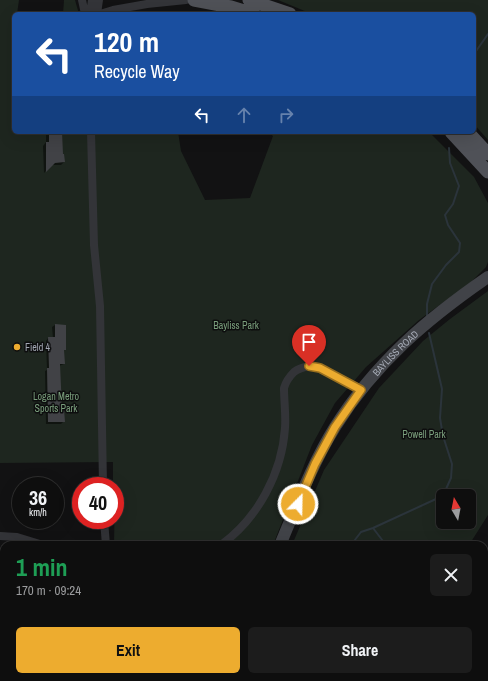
<!DOCTYPE html>
<html lang="en">
<head>
<meta charset="utf-8">
<style>
	:root { --surface:#0e0e0e; --page:#1c1c1c; --text:#f1f3f6; --muted:#9b9c9e; --line:#2e2e2e; --accent:#edac2f }
	body { margin:0; font-family:"Archivo Narrow",sans-serif; background:var(--page); color:var(--text); height:100vh; display:flex; flex-direction:column; font-size:15px; white-space:nowrap }
	* { box-sizing:border-box; margin:0 }
	p { font-size:13px; color:var(--muted) }
	.icon { flex:none; width:22px; height:22px; fill:none; stroke:currentColor; stroke-width:2; stroke-linecap:round; stroke-linejoin:round }
	.map { position:relative; flex:1; overflow:hidden }
	.drawer { position:absolute; left:0px; top:541px; width:488px; height:140px; display:flex; flex-direction:column; background:var(--surface); border-radius:12px 12px 0 0; box-shadow:0 4px 16px #0002,0 0 0 1px var(--line) }
	.drawer>* { flex:none }
	.guide { position:absolute; left:12px; top:12px; width:464px; height:122px; border-radius:6px; box-shadow:0 4px 16px #0002,0 0 0 1px var(--line); background:#1a4fa0; color:#fff; overflow:hidden }
	.needle { width:26px; rotate:350deg }
	.fabs { position:absolute; left:436px; top:489px; display:grid; gap:8px }
	.fabs a { display:grid; place-items:center; width:40px; height:40px; border-radius:6px; background:var(--surface); box-shadow:0 4px 16px #0002,0 0 0 1px var(--line); font-size:20px }
	.speed { position:absolute; left:12px; top:477px; display:flex; gap:8px; font-size:20px; font-weight:700; text-align:center }
	.speed>* { display:grid; place-content:center; width:52px; height:52px; border-radius:50%; background:var(--surface); box-shadow:0 4px 16px #0002,0 0 0 1px var(--line); line-height:1 }
	.speed small { font-size:10px; font-weight:400 }
	.speed .limit { border:6px solid #d22; background:#fff; color:#111 }
	.pin { position:absolute; display:grid; place-items:center; width:34px; height:34px; color:#fff; margin:-41px -17px; border-radius:50% 50% 50% 0; rotate:-45deg; box-shadow:0 0 4px #0007 }
	.pin .icon { rotate:45deg }
	.me { position:absolute; width:44px; margin:-22px; rotate:23deg; stroke-linejoin:round; filter:drop-shadow(0 0 3px #0008) }
	.turn { display:flex; align-items:center; gap:14px; height:84px; padding:0 16px; font-size:18px }
	.turn .icon { width:52px; height:52px; stroke-width:2.5 }
	.turn b { display:block; font-size:28px; line-height:34px }
	.lanes { display:flex; align-items:center; height:38px; padding:0 16px; background:#0003; justify-content:center; gap:20px; direction:ltr }
	.lanes .off { opacity:.35 }
	.round { display:grid; place-items:center; flex:none; width:42px; height:42px; border-radius:6px; background:var(--page) }
	.headline { display:flex; align-items:center; justify-content:space-between; height:68px; padding:0 16px }
	h1 { font-size:24px; font-weight:700; line-height:30px; color:#1e9e55 }
	.cta { display:flex; gap:8px; margin-top:auto; padding:8px 16px }
	.cta a { flex:1; height:46px; border-radius:6px; background:var(--accent); color:#111; font-size:16px; font-weight:700; line-height:46px; text-align:center }
	.cta a+a { background:var(--page); color:var(--text) }
	.map>svg:first-child { display:block }
	.green { fill:#1e261f; fill-rule:evenodd }
	.shadow { fill:#0007 }
	.lines { fill:none; stroke-linecap:round; stroke-linejoin:round }
	.stream { stroke:#2b343b; stroke-width:2 }
	.building { fill:#414246 }
	.street { stroke:#333438; stroke-width:8 }
	.secondary { stroke:#414348; stroke-width:12 }
	.primary { stroke:#4f5157; stroke-width:13 }
	.route-casing { stroke:#9a701f; stroke-width:10 }
	.route { stroke:#edac2f; stroke-width:7 }
	.poi-dot { fill:#edac2f; stroke:#0d0d0e; stroke-width:1.5 }
	.labels { text-anchor:middle; stroke-width:3; stroke-linejoin:round; paint-order:stroke }
	.park-label { font-size:10px; fill:#7a9e7c; stroke:#0d0d0e }
	.poi-label { font-size:10px; fill:#a3a8b3; stroke:#0d0d0e; text-anchor:start }
	.street-label { font-size:10px; fill:#a3a8b3; stroke:#0d0d0e }
</style>
</head>
<body>
<div class="map">
<svg width="488" height="681" viewBox="0 0 488 681">
	<rect width="100%" height="100%" fill="#121213"/>
	<path class="green" d="M 0,0 L 19,0 L 17,14 L 14,14 L 14,132 L 178,132 L 181,151 L 205,200 L 250,198 L 273,136 L 268,132 L 429,132 L 474,177 L 488,203 L 488,262 L 486,267 L 470,283 L 419,320 L 366,367 L 335,403 L 312,445 L 273,545 L 114,545 L 115,486 L 113,486 L 113,462 L 0,463 Z
		M 64,0 L 75,0 L 79,14 L 63,14 Z
		M 278,0 L 488,0 L 488,140 L 474,124 L 474,14 L 312,14 Z
		M 488,291 L 488,515 L 469,545 L 292,545 L 324,470 L 379,388 L 423,341 L 450,319 ZM 443,496 L 469,496 L 469,522 L 443,522 Z
		M 115,677 L 216,677 L 214,681 L 115,681 Z
		M 235,677 L 388,677 L 385,681 L 234,681 Z"/>
	<path class="shadow" d="M 46,132 L 61,132 L 62,155 L 64,162 L 61,165 L 51,165 L 44,173 L 43,146 L 46,142 Z
		M 55,325 L 65,326 L 65,349 L 63,351 L 64,364 L 59,366 L 61,410 L 64,421 L 61,424 L 46,424 L 45,371 L 47,370 L 46,341 L 48,338 L 53,338 L 52,327 Z
		M 0,590 L 4,590 L 4,612 L 0,612 Z"/>
	<g class="lines">
		<path class="stream" d="M 474,54 L 488,34
			M 427,316 L 427,304 L 432,284 L 446,265 L 459,252 L 460,243 L 448,225 L 445,215 L 453,204 L 459,186 L 450,163 L 449,148
			M 373,528 L 386,545
			M 351,545 L 361,532 L 373,528 L 436,499 L 446,489 L 451,478 L 452,464 L 443,436 L 440,418 L 442,389 L 429,333
			M 484,652 L 488,657
			M 286,681 L 298,677"/>
	</g>
	<path class="building" d="M 49,132 L 62,132 L 63,154 L 64,154 L 65,162 L 55,163 L 46,172 L 46,142 L 49,142 Z
		M 55,324 L 66,325 L 66,350 L 64,350 L 65,364 L 60,364 L 62,409 L 64,409 L 65,422 L 48,422 L 47,368 L 49,368 L 48,337 L 55,337 Z"/>
	<g class="lines">
		<path class="street" d="M 82,0 L 85,14
			M 90,14 L 92,0
			M 97,14 L 99,0
			M 100,14 L 113,10 L 147,4 L 186,0
			M 91,132 L 94,245 L 100,306 L 103,486
			M 104,520 L 106,545
			M 0,536 L 17,537 L 43,545
			M 221,545 C 258,518 282,473 285,428 C 286,414 284,401 284,388 C 286,381 289,377 294,372 C 298,369 304,367 309,366 C 321,366 348,383 361,389
			M 0,565 L 4,565
			M 0,579 L 4,579"/>
		<g class="secondary">
			<path id="s1" d="M 280,545 C 297,505 312,464 335,427 C 375,363 427,319 488,277"/>
			<path d="M 222,681 L 224,677"/>
		</g>
		<path class="primary" d="M 194,0 L 231,7 L 254,14
			M 249,0 L 290,14
			M 451,132 L 488,172
			M 468,132 L 488,154"/>
	</g>
	<g class="lines">
		<defs>
			<path id="route" d="M 298,504 L 315,464 L 335,427 L 361,390 L 320,368 L 309,366"/>
		</defs>
		<use href="#route" class="route-casing"/>
		<use href="#route" class="route"/>
	</g>
	<circle class="poi-dot" cx="17" cy="347" r="4"/>
	<g class="labels">
		<g class="park-label">
			<text x="236" y="329">Bayliss Park</text>
			<text x="56" y="400">Logan Metro<tspan x="56" dy="12">Sports Park</tspan></text>
			<text x="424" y="438">Powell Park</text>
		</g>
		<g class="poi-label">
			<text x="25" y="351">Field 4</text>
		</g>
		<g class="street-label">
			<text dy="4" stroke="none"><textPath href="#s1" startOffset="226">BAYLISS ROAD</textPath></text>
		</g>
	</g>
</svg>
<div class="fabs">
<a><svg class="needle" viewBox="-14 -14 28 28"><path d="M0-13l5 13h-10z" fill="#e53935"/><path d="M0 13l5-13h-10z" fill="#9b9c9e"/></svg></a>
</div>
<div class="speed"><div>36<small>km/h</small></div><div class="limit">40</div></div>
<div class="pin" style="left:309px;top:366px;background:#d93025"><svg class="icon" aria-label="arrive" viewBox="0 0 24 24"><path d="M6 21V4h12l-3 4 3 4H6"/></svg></div>
<svg class="me" style="left:298px;top:504px" viewBox="-20 -20 40 40"><circle r="17" fill="#edac2f" stroke="#fff" stroke-width="3"/><path d="M0-11L8 9 0 5-8 9z" fill="#fff"/></svg>
<div class="guide">
<div class="turn"><svg class="icon" aria-label="left" viewBox="0 0 24 24"><path d="M17 20v-9H6M10 6l-5 5 5 5"/></svg><div><b>120 m</b>Recycle Way</div></div>
<div class="lanes"><svg class="icon" aria-label="left" viewBox="0 0 24 24"><path d="M17 20v-9H6M10 6l-5 5 5 5"/></svg><svg class="icon off" aria-label="ahead" viewBox="0 0 24 24"><path d="M12 20V5M6 11l6-6 6 6"/></svg><svg class="icon off" aria-label="right" viewBox="0 0 24 24"><path d="M7 20v-9h11M14 6l5 5-5 5"/></svg></div>
</div>
<section class="drawer">
<div class="headline"><div><h1>1 min</h1><p>170 m · 09:24</p></div><a class="round"><svg class="icon" aria-label="close" viewBox="0 0 24 24"><path d="M6 6l12 12M18 6L6 18"/></svg></a></div>
<div class="cta"><a>Exit</a><a>Share</a></div>
</section>
</div>
</body>
</html>
